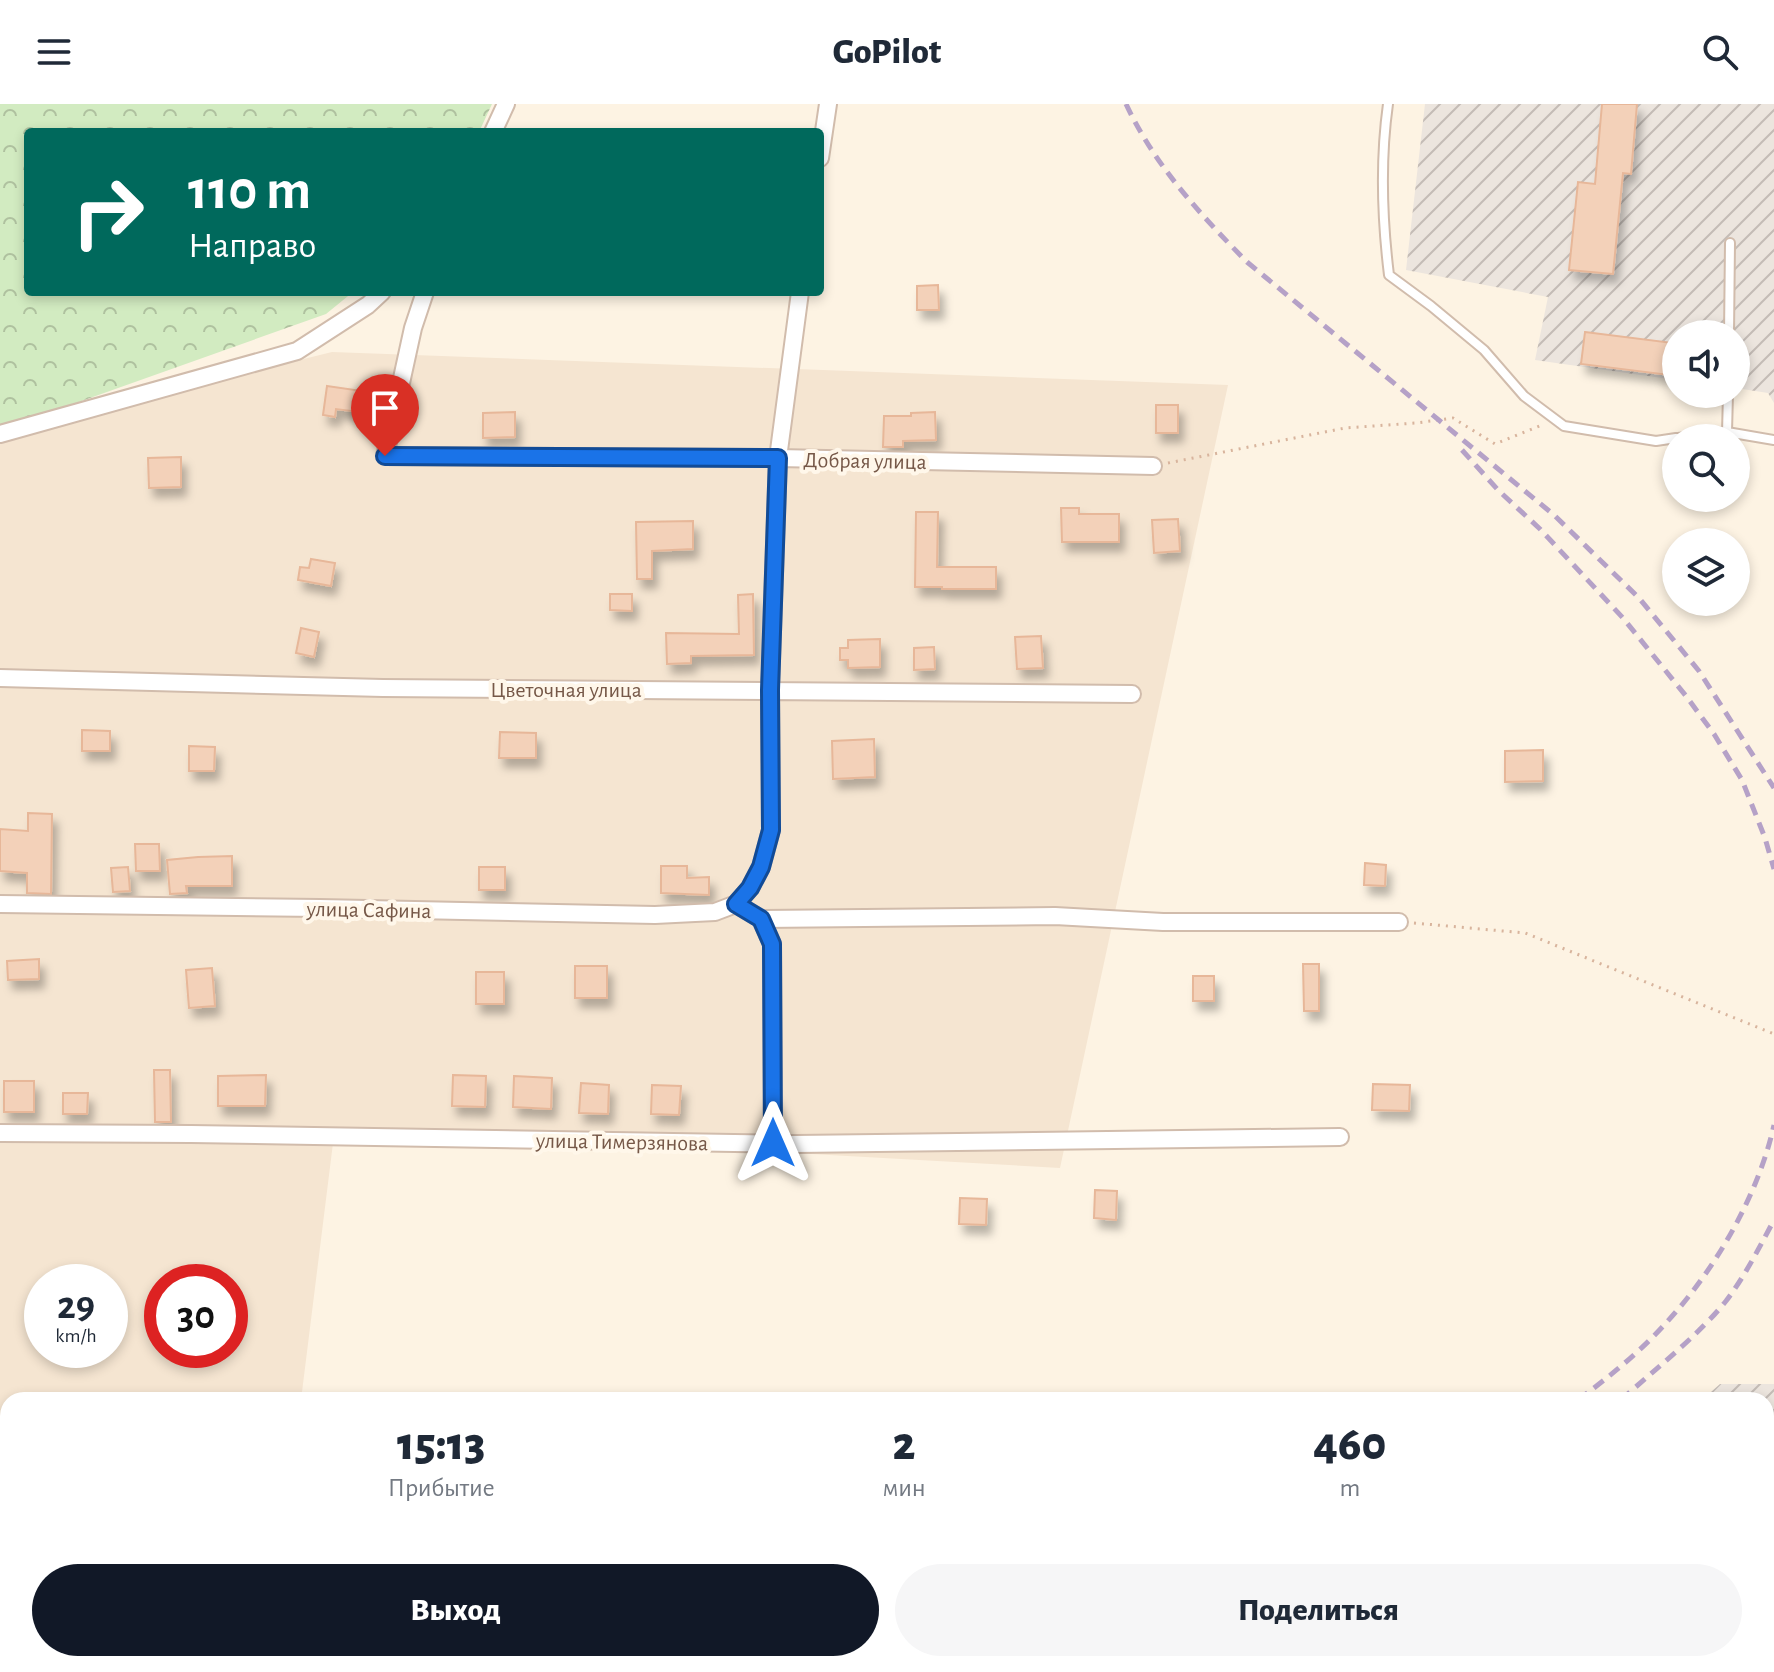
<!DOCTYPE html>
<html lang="ru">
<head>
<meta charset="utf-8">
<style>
	:root { --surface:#fff; --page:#f6f6f7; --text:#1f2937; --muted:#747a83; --accent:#111827 }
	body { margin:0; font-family:"Alegreya Sans",sans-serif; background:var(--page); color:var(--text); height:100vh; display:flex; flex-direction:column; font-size:30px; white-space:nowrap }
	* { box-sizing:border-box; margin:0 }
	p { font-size:26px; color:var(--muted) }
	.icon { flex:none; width:44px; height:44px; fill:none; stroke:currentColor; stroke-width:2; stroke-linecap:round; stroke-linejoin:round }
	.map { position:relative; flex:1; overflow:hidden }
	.panel { position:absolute; left:0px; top:1288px; width:1774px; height:280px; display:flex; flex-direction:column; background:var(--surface); border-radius:24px 24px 0 0; box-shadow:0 4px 12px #0003 }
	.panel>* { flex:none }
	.guide { position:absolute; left:24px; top:24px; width:800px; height:168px; border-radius:8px; box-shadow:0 4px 12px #0003; background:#00695c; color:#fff; overflow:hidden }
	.buttons { position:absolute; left:1662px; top:216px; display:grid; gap:16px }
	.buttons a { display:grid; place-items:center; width:88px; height:88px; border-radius:50%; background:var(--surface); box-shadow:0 4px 12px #0003; font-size:40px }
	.speed { position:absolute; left:24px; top:1160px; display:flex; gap:16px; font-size:40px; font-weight:700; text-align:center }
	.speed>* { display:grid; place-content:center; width:104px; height:104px; border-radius:50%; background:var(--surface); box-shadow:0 4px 12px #0003; line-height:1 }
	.speed small { font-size:20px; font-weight:400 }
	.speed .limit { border:12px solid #d22; background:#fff; color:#111 }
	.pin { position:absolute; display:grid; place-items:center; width:68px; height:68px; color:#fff; margin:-82px -34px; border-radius:50% 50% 50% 0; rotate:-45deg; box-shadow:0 0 8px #0007 }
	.pin .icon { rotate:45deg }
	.me { position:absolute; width:88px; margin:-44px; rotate:0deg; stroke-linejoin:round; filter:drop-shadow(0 0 6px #0008) }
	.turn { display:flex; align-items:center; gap:28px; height:168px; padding:0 32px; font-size:36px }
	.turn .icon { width:104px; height:104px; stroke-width:2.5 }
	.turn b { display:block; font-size:56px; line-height:68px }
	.eta { display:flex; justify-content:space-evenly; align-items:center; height:136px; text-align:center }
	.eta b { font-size:48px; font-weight:800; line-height:56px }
	.cta { display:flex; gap:16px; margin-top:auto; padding:16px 32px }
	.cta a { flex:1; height:92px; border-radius:48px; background:var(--accent); color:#fff; font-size:32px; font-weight:800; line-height:92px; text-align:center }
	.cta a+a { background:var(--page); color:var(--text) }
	header { display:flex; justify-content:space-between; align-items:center; height:104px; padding:0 32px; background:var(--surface); font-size:36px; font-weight:800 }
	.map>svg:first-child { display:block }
	.residential { fill:#f5e5d1; fill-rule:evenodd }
	.industrial { fill:url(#industrial-furrows) }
	.forest { fill:url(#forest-crowns) }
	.building { fill:#f3d1b9; stroke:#e7b799; stroke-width:2; filter:url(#shadow) }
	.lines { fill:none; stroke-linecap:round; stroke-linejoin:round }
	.lane-casing { stroke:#d1bcac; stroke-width:12 }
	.street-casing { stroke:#d1bcac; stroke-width:20 }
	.path { stroke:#d8b49d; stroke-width:3; stroke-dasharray:2 6; stroke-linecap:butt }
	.lane { stroke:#fff; stroke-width:8 }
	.street { stroke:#fff; stroke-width:16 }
	.rail { stroke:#b5a1c7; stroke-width:5; stroke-dasharray:12 8; stroke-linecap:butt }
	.route-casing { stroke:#114b97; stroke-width:20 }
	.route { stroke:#1a73e8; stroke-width:14 }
	.labels { text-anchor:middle; stroke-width:8; stroke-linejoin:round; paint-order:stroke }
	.street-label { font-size:22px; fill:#765848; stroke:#fff7ea }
</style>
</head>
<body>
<header><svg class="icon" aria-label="menu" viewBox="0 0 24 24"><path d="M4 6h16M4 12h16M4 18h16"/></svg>GoPilot<svg class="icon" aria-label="search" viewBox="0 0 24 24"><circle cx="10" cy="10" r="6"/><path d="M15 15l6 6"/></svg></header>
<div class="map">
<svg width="1774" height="1568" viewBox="0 0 1774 1568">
	<defs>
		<pattern id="industrial-furrows" width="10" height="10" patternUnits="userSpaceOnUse" patternTransform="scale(2)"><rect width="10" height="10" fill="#ece5de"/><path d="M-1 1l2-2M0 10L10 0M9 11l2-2" fill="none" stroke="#c4bcb6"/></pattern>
		<pattern id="forest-crowns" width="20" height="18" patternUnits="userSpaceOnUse" patternTransform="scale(2)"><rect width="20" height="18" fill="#d2ebc1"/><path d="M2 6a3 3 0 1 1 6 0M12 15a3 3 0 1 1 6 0" fill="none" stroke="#afc19f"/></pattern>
		<filter id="shadow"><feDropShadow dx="5" dy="9" stdDeviation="4" flood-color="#0004"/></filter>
	</defs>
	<rect width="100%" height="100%" fill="#fdf3e3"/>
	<path class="residential" d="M 332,248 L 1228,281 L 1060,1064 L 335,1023 L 301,1296 L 8,1296 L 8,1319 L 0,1319 L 0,330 ZM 42,1178 L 110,1178 L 110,1246 L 42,1246 ZM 162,1178 L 230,1178 L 230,1246 L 162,1246 Z"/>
	<path class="industrial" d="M 1425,0 L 1774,0 L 1774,299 L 1768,289 L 1736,284 L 1736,230 L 1676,230 L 1676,276 L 1535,256 L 1548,193 L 1406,166 Z
		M 1720,1280 L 1774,1280 L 1774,1568 L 661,1568 L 660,1560 L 1766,1560 L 1766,1296 L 1702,1296 Z
		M 0,1449 L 8,1449 L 8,1560 L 150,1560 L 150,1568 L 0,1568 Z"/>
	<path class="forest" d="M 0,0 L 492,0 L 479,28 L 28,28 L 28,188 L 353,188 L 326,210 L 0,326 Z"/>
	<path class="building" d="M 1602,0 L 1637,0 L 1631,70 L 1623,69 L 1613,170 L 1569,166 L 1578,78 L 1595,80 Z
		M 938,181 L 939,206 L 917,206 L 917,182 Z
		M 1585,228 L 1673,239 L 1669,271 L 1581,260 Z
		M 327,282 L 362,287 L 359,308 L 336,305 L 335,313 L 323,311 Z
		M 1156,301 L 1178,301 L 1178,329 L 1156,329 Z
		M 515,308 L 515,333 L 483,334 L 483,309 Z
		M 935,308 L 936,336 L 903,337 L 903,343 L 883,343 L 884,312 L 911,312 L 911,309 Z
		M 181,353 L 181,383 L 149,384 L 148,354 Z
		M 1061,404 L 1079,404 L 1079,410 L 1119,410 L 1119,438 L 1062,438 Z
		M 916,408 L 938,408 L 937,463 L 996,463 L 996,485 L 942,485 L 942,483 L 915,483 Z
		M 1178,415 L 1180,447 L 1154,449 L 1152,416 Z
		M 693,417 L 693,445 L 652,447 L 652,475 L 637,475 L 636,418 Z
		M 311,455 L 335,459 L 331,482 L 298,476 L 300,463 L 309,464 Z
		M 610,490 L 632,490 L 632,507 L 610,506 Z
		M 753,490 L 754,551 L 691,552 L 691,559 L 667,560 L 666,529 L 739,530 L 738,491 Z
		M 301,524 L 319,528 L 314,553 L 296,549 Z
		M 1041,532 L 1043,564 L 1017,565 L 1015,533 Z
		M 880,535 L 880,563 L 848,564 L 848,556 L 840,556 L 840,544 L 848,544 L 848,536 Z
		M 934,543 L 935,565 L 914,566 L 914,544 Z
		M 82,626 L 110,627 L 110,647 L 82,647 Z
		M 500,628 L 536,629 L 536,654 L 499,654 Z
		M 874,635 L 875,673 L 833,675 L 832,637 Z
		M 189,642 L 215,643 L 214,667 L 189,667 Z
		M 1543,646 L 1543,677 L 1505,678 L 1505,647 Z
		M 28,709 L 52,710 L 51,790 L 27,789 L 27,769 L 0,767 L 0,725 L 28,727 Z
		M 135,740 L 159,740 L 160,767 L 136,767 Z
		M 232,752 L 232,782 L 186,782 L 187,789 L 170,790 L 167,756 L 198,753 Z
		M 1365,759 L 1386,761 L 1385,782 L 1364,781 Z
		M 661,762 L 687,762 L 687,774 L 709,773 L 709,791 L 661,789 Z
		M 128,763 L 130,787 L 113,788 L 111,764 Z
		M 479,763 L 505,763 L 505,786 L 479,786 Z
		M 39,855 L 39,875 L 8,876 L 7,857 Z
		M 1303,860 L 1319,860 L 1319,907 L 1304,907 Z
		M 575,862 L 607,862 L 607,894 L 575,894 Z
		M 212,864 L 215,902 L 189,904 L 186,866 Z
		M 476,868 L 504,868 L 504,900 L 476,900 Z
		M 1193,872 L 1214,872 L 1214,897 L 1193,897 Z
		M 154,966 L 170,966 L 171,1018 L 155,1018 Z
		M 266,971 L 265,1002 L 218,1002 L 218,972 Z
		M 453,971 L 486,972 L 485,1003 L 452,1002 Z
		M 514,972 L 552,974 L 551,1005 L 513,1003 Z
		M 4,977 L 34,977 L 34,1008 L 4,1008 Z
		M 581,979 L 609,981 L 608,1010 L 579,1009 Z
		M 1373,980 L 1410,981 L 1409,1007 L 1372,1006 Z
		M 652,981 L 681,982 L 679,1011 L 651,1010 Z
		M 63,989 L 88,989 L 87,1010 L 63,1010 Z
		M 1095,1086 L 1117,1087 L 1116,1116 L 1094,1114 Z
		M 960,1094 L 987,1095 L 986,1121 L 959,1120 Z"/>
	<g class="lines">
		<defs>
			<path id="lane" d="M 1388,0 C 1380,57 1382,114 1389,171 L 1431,202 L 1484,246 L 1524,292 L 1564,322 L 1656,337 L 1676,334
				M 1729,230 L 1730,139
				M 1727,328 L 1728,290
				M 1678,334 L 1727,328 L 1774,336"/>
			<path id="street" d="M 493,28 L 506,0
				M 820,54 L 828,0
				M 425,188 L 413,224 L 385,352 L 778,354 L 1153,362
				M 0,330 L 297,247 L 368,201 L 382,188
				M 0,574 L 383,584 L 1132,590
				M 0,800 L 320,804 L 655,811 L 715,808 L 736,800 L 750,784 L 761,763 L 771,726 L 770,586 L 778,354 L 800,188
				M 736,800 L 761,815 L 1055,812 L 1163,818 L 1399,818
				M 761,815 L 772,840 L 773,1039
				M 0,1029 L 191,1030 L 796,1040 L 1340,1033"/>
		</defs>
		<use href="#lane" class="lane-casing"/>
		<use href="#street" class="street-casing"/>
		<path class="path" d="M 1168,359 L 1345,324 L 1416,319 L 1453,314 L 1495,340 L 1542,321
			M 1414,819 L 1525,829 L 1774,930"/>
		<use href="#lane" class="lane"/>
		<use href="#street" class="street"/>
		<path class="rail" d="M 1126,0 C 1155,62 1200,110 1247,158 L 1554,411 L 1639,494 L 1699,567 L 1774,684
			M 1462,346 L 1498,386 L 1540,425 L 1623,514 L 1686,592 L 1714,630 L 1742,676 L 1765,734 L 1774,765
			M 1578,1296 C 1609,1273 1640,1248 1666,1219 C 1715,1166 1758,1092 1774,1021
			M 1621,1296 C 1654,1266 1698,1232 1726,1197 C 1745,1172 1759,1144 1774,1116
			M 0,1353 L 8,1354
			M 0,1421 L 8,1420
			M 1766,1439 L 1774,1439"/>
	</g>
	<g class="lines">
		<defs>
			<path id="route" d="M 385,352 L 778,354 L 770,586 L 771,726 L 761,763 L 750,784 L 736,800 L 761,815 L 772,840 L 773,1039"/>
		</defs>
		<use href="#route" class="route-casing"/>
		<use href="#route" class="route"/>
	</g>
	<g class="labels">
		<g class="street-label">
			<text transform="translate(865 356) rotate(1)" y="8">Добрая улица</text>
			<text x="566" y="593">Цветочная улица</text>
			<text transform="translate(369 805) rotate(1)" y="8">улица Сафина</text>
			<text transform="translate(622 1037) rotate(1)" y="8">улица Тимерзянова</text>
		</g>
	</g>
</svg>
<div class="buttons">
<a><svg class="icon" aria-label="sound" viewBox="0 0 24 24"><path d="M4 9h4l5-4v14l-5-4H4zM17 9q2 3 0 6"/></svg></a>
<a><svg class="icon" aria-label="search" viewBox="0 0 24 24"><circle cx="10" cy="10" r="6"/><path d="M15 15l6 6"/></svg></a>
<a><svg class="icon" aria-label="layers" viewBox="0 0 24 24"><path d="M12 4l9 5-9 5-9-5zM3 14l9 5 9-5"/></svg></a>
</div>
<div class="speed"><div>29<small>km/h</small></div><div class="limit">30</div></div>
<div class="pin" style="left:385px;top:352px;background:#d93025"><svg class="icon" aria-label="arrive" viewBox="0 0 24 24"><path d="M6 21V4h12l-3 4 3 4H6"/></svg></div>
<svg class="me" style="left:773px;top:1039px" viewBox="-20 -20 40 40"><path d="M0-17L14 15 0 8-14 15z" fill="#1a73e8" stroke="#fff" stroke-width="4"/></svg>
<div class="guide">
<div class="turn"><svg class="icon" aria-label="right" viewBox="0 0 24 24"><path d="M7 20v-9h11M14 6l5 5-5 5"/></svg><div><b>110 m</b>Направо</div></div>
</div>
<section class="panel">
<div class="eta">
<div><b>15:13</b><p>Прибытие</p></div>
<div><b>2</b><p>мин</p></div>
<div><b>460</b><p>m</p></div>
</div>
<div class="cta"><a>Выход</a><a>Поделиться</a></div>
</section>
</div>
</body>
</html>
